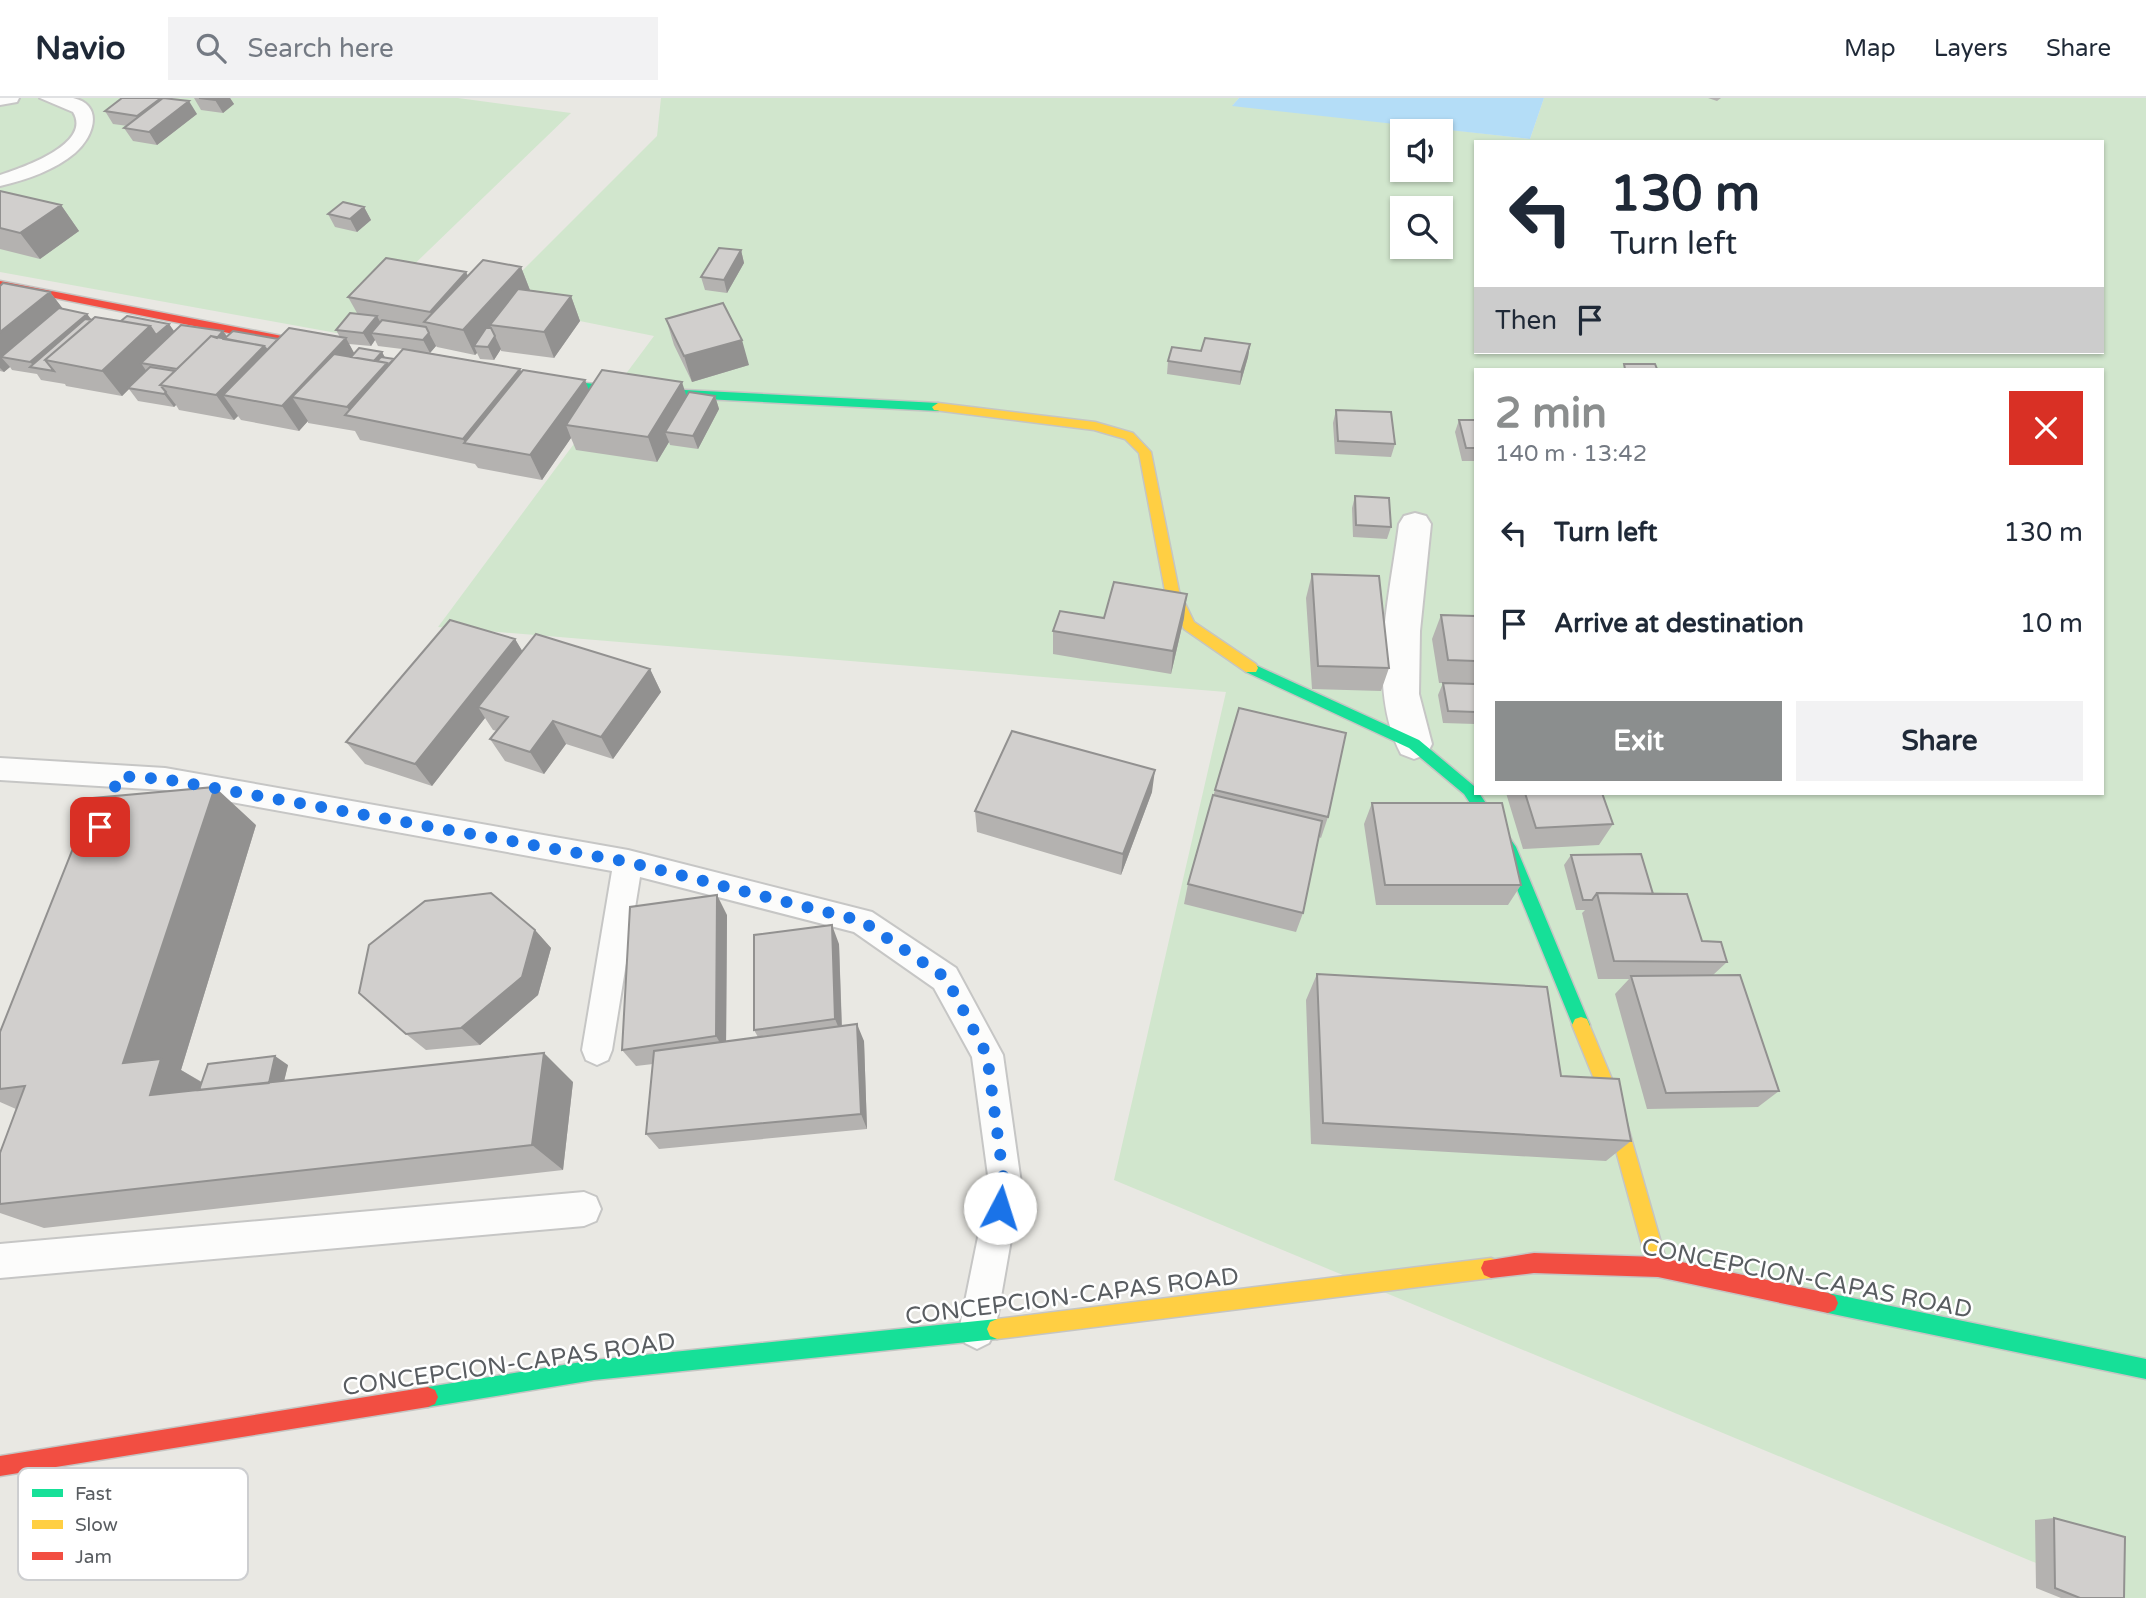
<!DOCTYPE html>
<html lang="en">
<head>
<meta charset="utf-8">
<style>
	:root { --surface:#fff; --page:#f2f2f3; --text:#1f2937; --muted:#747a83; --line:#e0e1e3; --accent:#8b8e8e }
	body { margin:0; font-family:"Varela Round",sans-serif; background:var(--page); color:var(--text); height:100vh; display:flex; flex-direction:column; font-size:26px; white-space:nowrap }
	* { box-sizing:border-box; margin:0 }
	p { font-size:23px; color:var(--muted) }
	.icon { flex:none; width:38px; height:38px; fill:none; stroke:currentColor; stroke-width:2; stroke-linecap:round; stroke-linejoin:round }
	.map { position:relative; flex:1; overflow:hidden }
	.details { position:absolute; left:1474px; top:270px; width:630px; height:427px; display:flex; flex-direction:column; background:var(--surface); border-radius:0px; box-shadow:0 2px 5px #0004 }
	.details>* { flex:none }
	.guide { position:absolute; left:1474px; top:42px; width:630px; height:214px; border-radius:0px; box-shadow:0 2px 5px #0004; background:#fff; color:var(--text); overflow:hidden }
	.controls { position:absolute; left:1390px; top:21px; display:grid; gap:14px }
	.controls a { display:grid; place-items:center; width:63px; height:63px; border-radius:0px; background:var(--surface); box-shadow:0 2px 5px #0004; font-size:35px }
	.pin { position:absolute; display:grid; place-items:center; width:60px; height:60px; color:#fff; margin:-30px; border-radius:14px; box-shadow:0 4px 10px #0006 }
	.me { position:absolute; width:77px; margin:-38px; rotate:5deg; stroke-linejoin:round; filter:drop-shadow(0 0 5px #0008) }
	.turn { display:flex; align-items:center; gap:24px; height:147px; padding:0 21px; font-size:32px }
	.turn .icon { width:91px; height:91px; stroke-width:2.5 }
	.turn b { display:block; font-size:49px; line-height:60px }
	.then { display:flex; align-items:center; height:66px; padding:0 21px; background:#0003; gap:14px; font-size:26px }
	.round { display:grid; place-items:center; flex:none; width:74px; height:74px; border-radius:0px; background:var(--page) }
	.headline { display:flex; align-items:center; justify-content:space-between; height:119px; padding:0 21px }
	h1 { font-size:42px; font-weight:700; line-height:52px; color:var(--accent) }
	.primary-button { display:flex; gap:14px; margin-top:auto; padding:14px 21px }
	.primary-button a { flex:1; height:80px; border-radius:0px; background:var(--accent); color:#fff; font-size:28px; font-weight:700; line-height:80px; text-align:center }
	.primary-button a+a { background:var(--page); color:var(--text) }
	ul { padding:0; list-style:none }
	li { display:flex; align-items:center; gap:21px; height:91px; padding:0 21px }
	li div { flex:1 }
	li b { display:block; font-size:26px }
	li em { font-style:normal }
	header { display:flex; align-items:center; gap:42px; box-sizing:border-box; height:98px; padding:0 35px; background:var(--surface); border-bottom:2px solid var(--line) }
	header strong { font-size:33px }
	nav { display:flex; gap:38px; margin-inline-start:auto; font-size:24px }
	.search { width:490px; height:63px; background:var(--page); display:flex; align-items:center; gap:18px; box-sizing:border-box; padding:0 24px; border-radius:0px; color:var(--muted); font-size:26px }
	.map>svg:first-child { display:block }
	.green { fill:#d1e6cd; fill-rule:evenodd }
	.water { fill:#b4ddf7 }
	.lines { fill:none; stroke-linecap:round; stroke-linejoin:round }
	.lane-casing { stroke:#c6c6c5; stroke-width:4 }
	.street-casing { stroke:#c6c6c5; stroke-width:4 }
	.fast-casing { stroke:#c5c5c3; stroke-width:3 }
	.slow-casing { stroke:#c5c5c3; stroke-width:3 }
	.jam-casing { stroke:#c5c5c3; stroke-width:3 }
	.lane { fill:#fcfcfb; fill-rule:evenodd }
	.street { fill:#fcfcfb; fill-rule:evenodd }
	.fast { fill:#16e098; fill-rule:evenodd }
	.slow { fill:#ffcf43; fill-rule:evenodd }
	.jam { fill:#f24e42; fill-rule:evenodd }
	.wall { fill:#b4b2b0; fill-rule:evenodd }
	.shaded-wall { fill:#929190 }
	.building { fill:#d1cfcd; stroke:#929190; stroke-width:2 }
	.route { stroke:#1a73e8; stroke-width:12; stroke-dasharray:0 21.6 }
	.labels { text-anchor:middle; stroke-width:5; stroke-linejoin:round; paint-order:stroke }
	.near-street-label { font-size:24px; fill:#595d61; stroke:#fff }
	.key { fill:#fff; stroke:#cdced0; stroke-width:2 }
	.key-label { font-size:19px; fill:#595d61 }
</style>
</head>
<body>
<header>
<strong>Navio</strong>
<div class="search"><svg class="icon" aria-label="search" viewBox="0 0 24 24"><circle cx="10" cy="10" r="6"/><path d="M15 15l6 6"/></svg>Search here</div>
<nav><a>Map</a><a>Layers</a><a>Share</a></nav>
</header>
<div class="map">
<svg width="2146" height="1500" viewBox="0 0 2146 1500">
	<rect width="100%" height="100%" fill="#e9e8e3"/>
	<path class="green" d="M 0,0 L 458,0 L 571,15 L 342,236 L 0,174 Z
		M 661,0 L 1239,0 L 1233,7 L 1530,41 L 1544,0 L 2146,0 L 2146,1500 L 2087,1500 L 2077,1482 L 1114,1082 L 1226,594 L 438,529 L 654,238 L 490,205 L 657,38 ZM 1402,33 L 1440,33 L 1440,72 L 1402,72 ZM 1475,44 L 2102,44 L 2102,254 L 1475,254 ZM 1402,110 L 1440,110 L 1440,149 L 1402,149 ZM 1475,271 L 2102,271 L 2102,695 L 1475,695 Z"/>
	<path class="water" d="M 1239,0 L 1544,0 L 1530,41 L 1232,8 Z"/>
	<g class="lines">
		<defs>
			<path id="lane" d="M 0,0 L 19,0 L 17,4 L 0,7 Z
				M 40,0 C 50,0 62,0 73,0 C 105,7 93,40 75,55 C 55,72 26,82 0,88 L 0,77 C 21,70 93,46 73,14 Z
				M 0,660 L 165,670 L 628,752 L 872,814 L 956,870 L 1003,957 L 1021,1085 L 995,1233 L 989,1245 L 977,1251 L 965,1245 L 959,1233 L 989,1085 L 972,959 L 934,890 L 854,834 L 640,779 L 612,952 L 608,962 L 597,967 L 586,962 L 582,952 L 612,773 L 165,692 L 0,682 Z
				M 584,1094 L 596,1099 L 601,1111 L 596,1123 L 584,1128 L 0,1180 L 0,1146 Z"/>
			<path id="street" d="M 1415,415 L 1426,418 L 1431,426 L 1420,533 L 1419,596 L 1432,646 L 1427,656 L 1414,661 L 1401,656 C 1366,588 1390,498 1399,426 L 1404,418 Z"/>
			<path id="fast" d="M 536,280 L 625,289 L 938,305 L 944,309 L 938,313 L 625,297 L 532,287 L 530,284 Z
				M 1251,565 L 1419,642 L 1474,688 L 1475,695 L 1479,695 L 1516,749 L 1590,927 L 1587,933 L 1581,935 L 1575,933 L 1501,752 L 1464,696 L 1409,650 L 1246,574 L 1244,570 L 1246,566 Z
				M 1828,1195 L 2146,1261 L 2146,1281 L 1828,1215 L 1821,1212 L 1818,1205 L 1821,1198 Z
				M 997,1221 L 1004,1224 L 1007,1231 L 1004,1238 L 997,1241 L 594,1282 L 428,1309 L 421,1306 L 418,1299 L 421,1292 L 428,1289 L 594,1262 Z"/>
			<path id="slow" d="M 938,305 L 1095,324 L 1133,335 L 1151,354 L 1179,493 L 1194,524 L 1256,566 L 1258,570 L 1256,574 L 1246,574 L 1184,531 L 1165,493 L 1139,355 L 1125,341 L 1094,332 L 934,312 L 932,309 Z
				M 1581,919 L 1587,921 L 1619,998 L 1668,1169 L 1665,1176 L 1658,1179 L 1651,1176 L 1648,1169 L 1601,998 L 1572,927 L 1575,921 Z
				M 1491,1160 L 1498,1163 L 1501,1170 L 1498,1177 L 1491,1180 L 997,1241 L 990,1238 L 987,1231 L 990,1224 L 997,1221 Z"/>
			<path id="jam" d="M 0,183 L 328,247 L 334,251 L 328,255 L 0,189 Z
				M 1534,1155 L 1658,1159 L 1828,1195 L 1835,1198 L 1838,1205 L 1835,1212 L 1828,1215 L 1658,1179 L 1534,1175 L 1491,1180 L 1484,1177 L 1481,1170 L 1484,1163 Z
				M 428,1289 L 435,1292 L 438,1299 L 435,1306 L 428,1309 L 0,1378 L 0,1358 Z"/>
		</defs>
		<use href="#lane" class="lane-casing"/>
		<use href="#street" class="street-casing"/>
		<use href="#fast" class="fast-casing"/>
		<use href="#slow" class="slow-casing"/>
		<use href="#jam" class="jam-casing"/>
		<use href="#lane" class="lane"/>
		<use href="#street" class="street"/>
		<use href="#fast" class="fast"/>
		<use href="#slow" class="slow"/>
		<use href="#jam" class="jam"/>
	</g>
	<path class="wall" d="M 163,0 L 197,16 L 157,47 L 133,43 L 124,30 L 128,28 L 113,26 L 105,13 Z
		M 194,0 L 230,0 L 234,6 L 223,15 L 201,12 Z
		M 1708,0 L 1721,0 L 1717,3 Z
		M 0,93 L 61,107 L 79,133 L 40,161 L 0,151 Z
		M 364,109 L 371,122 L 357,134 L 335,129 L 328,116 Z
		M 741,152 L 744,165 L 727,195 L 705,192 L 701,179 Z
		M 521,169 L 530,192 L 571,198 L 580,223 L 554,260 L 501,253 L 501,251 L 494,262 L 480,261 L 477,255 L 475,257 L 437,249 L 436,248 L 430,255 L 520,271 L 521,274 L 589,292 L 686,298 L 715,298 L 719,311 L 698,351 L 670,347 L 669,344 L 657,364 L 576,352 L 571,340 L 542,382 L 478,370 L 475,366 L 360,342 L 355,333 L 308,325 L 308,323 L 299,333 L 241,322 L 238,318 L 234,322 L 179,312 L 176,307 L 174,309 L 138,303 L 129,291 L 122,298 L 66,288 L 65,286 L 41,282 L 37,276 L 12,272 L 10,269 L 4,274 L 0,273 L 0,188 L 50,194 L 63,211 L 87,216 L 92,222 L 169,226 L 174,233 L 223,233 L 227,238 L 278,241 L 340,239 L 336,232 L 357,215 L 348,199 L 466,174 L 468,178 ZM 375,242 L 378,248 L 402,251 L 394,261 L 385,260 L 382,254 L 354,255 L 349,246 L 371,248 Z
		M 666,221 L 749,267 L 692,284 L 674,247 Z
		M 1250,246 L 1248,259 L 1240,287 L 1167,276 L 1168,263 L 1201,253 Z
		M 1336,312 L 1395,346 L 1391,359 L 1335,356 L 1333,325 Z
		M 1459,322 L 1475,322 L 1475,363 L 1462,363 L 1455,334 Z
		M 1355,398 L 1391,429 L 1387,441 L 1353,439 L 1352,410 Z
		M 1312,476 L 1389,570 L 1381,593 L 1312,591 L 1306,500 Z
		M 1441,517 L 1475,518 L 1475,626 L 1443,625 L 1438,597 L 1443,585 L 1439,585 L 1432,541 Z
		M 1104,520 L 1184,520 L 1171,576 L 1053,556 L 1053,533 Z
		M 515,541 L 522,553 L 650,571 L 661,594 L 613,661 L 566,646 L 544,676 L 505,663 L 490,641 L 497,633 L 493,632 L 485,620 L 432,688 L 365,666 L 346,644 Z
		M 1215,692 L 1328,719 L 1321,740 L 1319,739 L 1303,815 L 1296,834 L 1184,806 L 1188,786 Z
		M 1152,694 L 1121,777 L 977,734 L 975,713 Z
		M 1506,695 L 1602,695 L 1613,726 L 1599,747 L 1523,751 Z
		M 1372,705 L 1521,787 L 1508,807 L 1376,807 L 1364,726 Z
		M 256,727 L 181,972 L 202,984 L 288,967 L 284,983 L 573,984 L 563,1072 L 44,1130 L 0,1115 L 0,1055 L 16,1011 L 0,1004 L 0,934 Z
		M 1571,757 L 1653,796 L 1702,843 L 1727,864 L 1713,877 L 1779,993 L 1758,1009 L 1647,1011 L 1615,896 L 1629,881 L 1598,881 L 1582,815 L 1585,812 L 1576,812 L 1564,767 Z
		M 727,817 L 726,943 L 758,939 L 754,932 L 839,846 L 842,928 L 864,943 L 867,1031 L 659,1051 L 646,1036 L 653,966 L 636,968 L 622,952 Z
		M 535,832 L 551,850 L 538,897 L 480,947 L 426,952 L 406,936 Z
		M 1317,876 L 1561,978 L 1631,1043 L 1606,1063 L 1311,1046 L 1306,902 Z
		M 2054,1420 L 2124,1500 L 2061,1500 L 2036,1490 L 2035,1422 Z"/>
	<path class="shaded-wall" d="M 161,0 L 162,0 L 170,12 L 145,31 L 137,18 Z
		M 218,0 L 230,0 L 234,6 L 223,15 L 215,2 Z
		M 189,3 L 197,16 L 157,47 L 149,34 Z
		M 61,107 L 79,133 L 40,161 L 20,135 Z
		M 364,109 L 371,122 L 357,134 L 350,121 Z
		M 741,152 L 744,165 L 727,195 L 724,182 Z
		M 521,169 L 531,195 L 490,227 L 494,236 L 474,248 L 477,255 L 475,257 L 463,232 Z
		M 466,174 L 478,200 L 437,226 L 430,214 Z
		M 50,194 L 70,220 L 1,259 L 10,269 L 4,274 L 0,270 L 0,234 Z
		M 571,198 L 580,223 L 554,260 L 544,234 Z
		M 87,216 L 97,229 L 35,269 L 30,264 Z
		M 377,218 L 384,231 L 371,235 L 375,242 L 371,248 L 363,235 Z
		M 169,226 L 178,239 L 141,265 L 147,274 L 128,290 L 129,291 L 122,298 L 102,273 L 150,228 Z
		M 223,233 L 232,246 L 185,273 Z
		M 429,235 L 436,248 L 430,255 L 423,242 Z
		M 495,238 L 501,251 L 494,262 L 488,249 Z
		M 346,240 L 360,266 L 292,299 L 308,323 L 299,333 L 282,308 Z
		M 742,242 L 749,267 L 692,284 L 684,258 Z
		M 1250,246 L 1248,259 L 1240,287 L 1241,274 Z
		M 264,248 L 281,273 L 223,297 L 238,318 L 234,322 L 216,297 Z
		M 382,254 L 389,267 L 353,318 L 347,309 L 367,270 Z
		M 520,271 L 531,296 L 465,345 L 463,341 Z
		M 585,282 L 595,308 L 566,327 L 571,340 L 542,382 L 530,357 Z
		M 682,284 L 690,309 L 665,334 L 669,344 L 657,364 L 648,339 Z
		M 166,294 L 176,307 L 174,309 L 164,296 Z
		M 715,298 L 719,311 L 698,351 L 693,338 Z
		M 1187,496 L 1184,520 L 1171,576 L 1173,553 Z
		M 515,541 L 529,564 L 478,609 L 485,620 L 432,688 L 415,666 Z
		M 650,571 L 661,594 L 613,661 L 601,639 Z
		M 553,623 L 566,646 L 544,676 L 530,654 Z
		M 1155,672 L 1152,694 L 1121,777 L 1123,756 Z
		M 215,689 L 256,727 L 181,972 L 211,990 L 193,1012 L 150,997 L 123,965 Z
		M 717,797 L 727,817 L 726,955 L 716,938 Z
		M 832,827 L 839,846 L 842,938 L 835,921 Z
		M 535,832 L 551,850 L 538,897 L 480,947 L 461,930 Z
		M 857,926 L 864,943 L 867,1031 L 861,1016 Z
		M 544,955 L 573,984 L 563,1072 L 532,1047 Z
		M 275,958 L 288,967 L 277,1012 L 264,1005 Z"/>
	<path class="building" d="M 122,0 L 161,0 L 137,18 L 105,13 Z
		M 163,0 L 189,3 L 149,34 L 124,30 Z
		M 199,0 L 218,0 L 215,2 Z
		M 0,93 L 61,107 L 20,135 L 0,130 Z
		M 343,104 L 364,109 L 350,121 L 328,116 Z
		M 719,150 L 741,152 L 724,182 L 701,179 Z
		M 386,160 L 466,174 L 430,214 L 348,199 Z
		M 483,162 L 521,169 L 463,232 L 424,224 Z
		M 3,185 L 50,194 L 0,234 L 0,188 Z
		M 518,191 L 571,198 L 544,234 L 490,227 Z
		M 723,205 L 742,242 L 684,258 L 666,221 Z
		M 59,210 L 87,216 L 30,264 L 1,259 Z
		M 350,215 L 377,218 L 363,235 L 336,232 Z
		M 127,218 L 169,226 L 156,237 L 150,228 L 121,223 Z
		M 95,219 L 150,228 L 102,273 L 45,262 Z
		M 85,221 L 92,222 L 45,262 L 54,273 L 30,269 Z
		M 382,222 L 426,229 L 429,235 L 423,242 L 371,235 Z
		M 181,227 L 223,233 L 217,240 L 211,238 L 177,271 L 141,265 Z
		M 289,230 L 346,240 L 282,308 L 223,297 Z
		M 486,230 L 491,230 L 495,238 L 488,249 L 474,248 Z
		M 233,233 L 278,241 L 267,252 L 264,248 L 224,241 Z
		M 211,238 L 264,248 L 216,297 L 160,287 Z
		M 1205,240 L 1250,246 L 1241,274 L 1168,263 L 1172,249 L 1201,253 Z
		M 359,250 L 382,254 L 374,263 L 351,259 Z
		M 403,251 L 520,271 L 463,341 L 345,317 Z
		M 334,256 L 387,265 L 347,309 L 292,299 Z
		M 381,259 L 394,261 L 388,267 L 387,265 L 377,263 Z
		M 1624,266 L 1655,266 L 1657,271 L 1625,271 Z
		M 150,269 L 175,273 L 160,287 L 166,294 L 164,296 L 128,290 Z
		M 523,272 L 585,282 L 530,357 L 464,345 Z
		M 602,272 L 682,284 L 648,339 L 566,327 Z
		M 689,294 L 715,298 L 693,338 L 665,334 Z
		M 1336,312 L 1391,314 L 1395,346 L 1338,343 Z
		M 1459,322 L 1475,322 L 1475,350 L 1466,350 Z
		M 1355,398 L 1389,400 L 1391,429 L 1356,427 Z
		M 1312,476 L 1379,478 L 1389,570 L 1318,568 Z
		M 1114,484 L 1187,496 L 1173,553 L 1053,533 L 1060,513 L 1104,520 Z
		M 1441,517 L 1475,518 L 1475,563 L 1448,562 Z
		M 450,522 L 515,541 L 415,666 L 346,644 Z
		M 536,536 L 650,571 L 601,639 L 553,623 L 530,654 L 490,641 L 508,619 L 478,609 Z
		M 1443,585 L 1475,586 L 1475,614 L 1448,613 Z
		M 1239,610 L 1346,635 L 1328,719 L 1215,692 Z
		M 1012,633 L 1155,672 L 1123,756 L 975,713 Z
		M 215,689 L 123,965 L 161,961 L 150,997 L 544,955 L 532,1047 L 0,1106 L 0,1055 L 25,988 L 0,991 L 0,934 L 93,700 Z
		M 1525,695 L 1602,695 L 1613,726 L 1536,730 Z
		M 1213,697 L 1322,723 L 1303,815 L 1188,786 Z
		M 1372,705 L 1502,705 L 1521,787 L 1385,787 Z
		M 1641,756 L 1653,796 L 1597,795 L 1592,802 L 1583,802 L 1571,757 Z
		M 491,795 L 535,832 L 522,879 L 461,930 L 406,936 L 359,895 L 369,847 L 425,803 Z
		M 1597,795 L 1687,796 L 1702,843 L 1721,844 L 1727,864 L 1614,863 Z
		M 717,797 L 716,938 L 622,952 L 630,809 Z
		M 832,827 L 835,921 L 754,932 L 754,837 Z
		M 1317,876 L 1547,889 L 1561,978 L 1619,981 L 1631,1043 L 1323,1025 Z
		M 1740,877 L 1779,993 L 1666,995 L 1631,878 Z
		M 857,926 L 861,1016 L 646,1036 L 654,953 Z
		M 275,958 L 269,985 L 199,992 L 208,966 Z
		M 2054,1420 L 2125,1439 L 2124,1500 L 2080,1500 L 2055,1490 Z"/>
	<g class="lines">
		<path class="route" d="M 100,729 L 119,678 L 164,681 L 628,764 L 862,823 L 946,880 L 987,957 L 1004,1085 L 1000,1110"/>
	</g>
	<g class="labels">
		<g class="near-street-label">
			<text transform="translate(1807 1180) rotate(11)" y="8">CONCEPCION-CAPAS ROAD</text>
			<text transform="translate(1072 1198) rotate(-7)" y="8">CONCEPCION-CAPAS ROAD</text>
			<text transform="translate(509 1266) rotate(-8)" y="8">CONCEPCION-CAPAS ROAD</text>
		</g>
	</g>
	<rect x="18" y="1370" width="230" height="112" rx="10" class="key"/>
	<rect x="32" y="1391" width="31" height="8" fill="#16e098"/>
	<rect x="32" y="1422" width="31" height="9" fill="#ffcf43"/>
	<rect x="32" y="1454" width="31" height="8" fill="#f24e42"/>
	<g class="key-label">
		<text x="75" y="1402">Fast</text>
		<text x="75" y="1433">Slow</text>
		<text x="75" y="1465">Jam</text>
	</g>
</svg>
<div class="controls">
<a><svg class="icon" aria-label="sound" viewBox="0 0 24 24"><path d="M4 9h4l5-4v14l-5-4H4zM17 9q2 3 0 6"/></svg></a>
<a><svg class="icon" aria-label="search" viewBox="0 0 24 24"><circle cx="10" cy="10" r="6"/><path d="M15 15l6 6"/></svg></a>
</div>
<div class="pin" style="left:100px;top:729px;background:#d93025"><svg class="icon" aria-label="arrive" viewBox="0 0 24 24"><path d="M6 21V4h12l-3 4 3 4H6"/></svg></div>
<svg class="me" style="left:1000px;top:1110px" viewBox="-20 -20 40 40"><circle r="19" fill="#fff"/><path d="M0-13L10 11 0 6-10 11z" fill="#1a73e8"/></svg>
<div class="guide">
<div class="turn"><svg class="icon" aria-label="left" viewBox="0 0 24 24"><path d="M17 20v-9H6M10 6l-5 5 5 5"/></svg><div><b>130 m</b>Turn left</div></div>
<div class="then">Then<svg class="icon" aria-label="arrive" viewBox="0 0 24 24"><path d="M6 21V4h12l-3 4 3 4H6"/></svg></div>
</div>
<section class="details">
<div class="headline"><div><h1>2 min</h1><p>140 m · 13:42</p></div><a class="round" style="background:#d93025;color:#fff"><svg class="icon" aria-label="close" viewBox="0 0 24 24"><path d="M6 6l12 12M18 6L6 18"/></svg></a></div>
<ul>
<li><svg class="icon" aria-label="left" viewBox="0 0 24 24"><path d="M17 20v-9H6M10 6l-5 5 5 5"/></svg><div><b>Turn left</b></div><em>130 m</em></li>
<li><svg class="icon" aria-label="arrive" viewBox="0 0 24 24"><path d="M6 21V4h12l-3 4 3 4H6"/></svg><div><b>Arrive at destination</b></div><em>10 m</em></li>
</ul>
<div class="primary-button"><a>Exit</a><a>Share</a></div>
</section>
</div>
</body>
</html>
